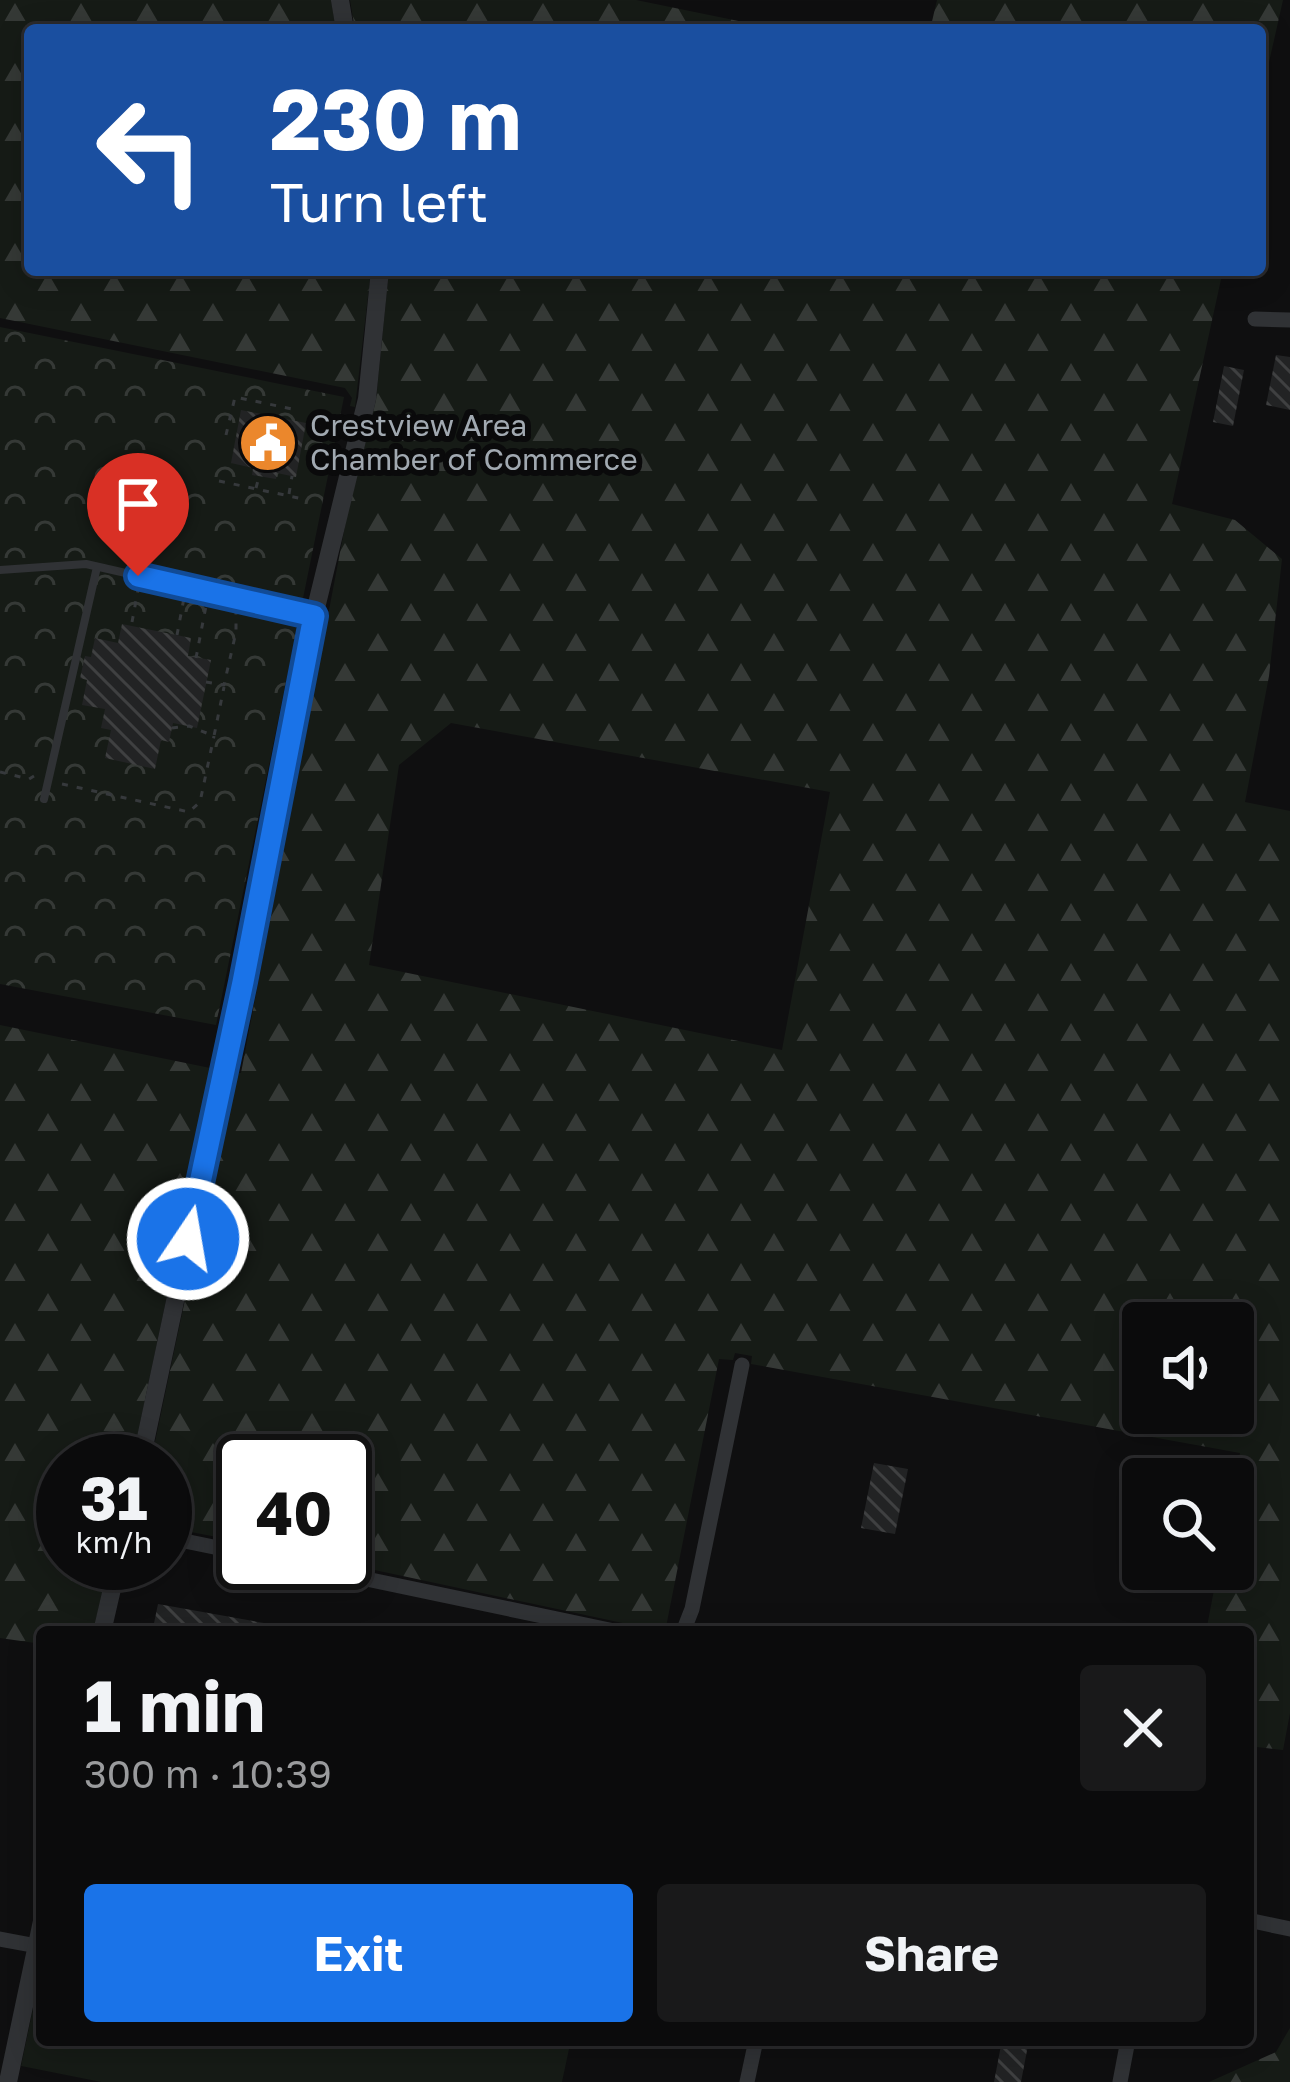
<!DOCTYPE html>
<html lang="en">
<head>
<meta charset="utf-8">
<style>
	:root { --surface:#0b0b0c; --page:#19191a; --text:#f1f3f6; --muted:#9a9b9d; --line:#2b2b2d; --accent:#1a73e8 }
	body { margin:0; font-family:"Golos Text",sans-serif; background:var(--page); color:var(--text); height:100vh; display:flex; flex-direction:column; font-size:45px; white-space:nowrap }
	* { box-sizing:border-box; margin:0 }
	p { font-size:39px; color:var(--muted) }
	.icon { flex:none; width:66px; height:66px; fill:none; stroke:currentColor; stroke-width:2; stroke-linecap:round; stroke-linejoin:round }
	.map { position:relative; flex:1; overflow:hidden }
	.sheet { position:absolute; left:36px; top:1626px; width:1218px; height:420px; display:flex; flex-direction:column; background:var(--surface); border-radius:12px; box-shadow:0 6px 30px #0003,0 0 0 3px var(--line) }
	.sheet>* { flex:none }
	.hud { position:absolute; left:24px; top:24px; width:1242px; height:252px; border-radius:12px; box-shadow:0 6px 30px #0003,0 0 0 3px var(--line); background:#1a4fa0; color:#fff; overflow:hidden }
	.controls { position:absolute; left:1122px; top:1302px; display:grid; gap:24px }
	.controls a { display:grid; place-items:center; width:132px; height:132px; border-radius:12px; background:var(--surface); box-shadow:0 6px 30px #0003,0 0 0 3px var(--line); font-size:60px }
	.speed { position:absolute; left:36px; top:1434px; display:flex; gap:24px; font-size:60px; font-weight:700; text-align:center }
	.speed>* { display:grid; place-content:center; width:156px; height:156px; border-radius:50%; background:var(--surface); box-shadow:0 6px 30px #0003,0 0 0 3px var(--line); line-height:1 }
	.speed small { font-size:30px; font-weight:400 }
	.speed .limit { border:6px solid #111; border-radius:18px; background:#fff; color:#111 }
	.pin { position:absolute; display:grid; place-items:center; width:102px; height:102px; color:#fff; margin:-123px -51px; border-radius:50% 50% 50% 0; rotate:-45deg; box-shadow:0 0 12px #0007 }
	.pin .icon { rotate:45deg }
	.me { position:absolute; width:132px; margin:-66px; rotate:12deg; stroke-linejoin:round; filter:drop-shadow(0 0 9px #0008) }
	.turn { display:flex; align-items:center; gap:42px; height:252px; padding:0 48px; font-size:54px }
	.turn .icon { width:156px; height:156px; stroke-width:2.5 }
	.turn b { display:block; font-size:84px; line-height:102px }
	.round { display:grid; place-items:center; flex:none; width:126px; height:126px; border-radius:12px; background:var(--page) }
	.head { display:flex; align-items:center; justify-content:space-between; height:204px; padding:0 48px }
	h1 { font-size:72px; font-weight:700; line-height:90px }
	.primary-button { display:flex; gap:24px; margin-top:auto; padding:24px 48px }
	.primary-button a { flex:1; height:138px; border-radius:12px; background:var(--accent); color:#fff; font-size:48px; font-weight:700; line-height:138px; text-align:center }
	.primary-button a+a { background:var(--page); color:var(--text) }
	.map>svg:first-child { display:block }
	.green { fill:#161b16 }
	.forest { fill:url(#forest-firs); fill-rule:evenodd }
	.park { fill:url(#park-crowns) }
	.building { fill:url(#building-back-hatch) }
	.lines { fill:none; stroke-linecap:round; stroke-linejoin:round }
	.path { stroke:#36393c; stroke-width:3; stroke-dasharray:6 9; stroke-linecap:butt }
	.service { stroke:#303235; stroke-width:8 }
	.minor { stroke:#303235; stroke-width:15 }
	.tertiary { stroke:#303235; stroke-width:18 }
	.route-casing { stroke:#114b97; stroke-width:30 }
	.route { stroke:#1a73e8; stroke-width:21 }
	.labels { text-anchor:middle; stroke-width:12; stroke-linejoin:round; paint-order:stroke }
	.poi-label { font-size:30px; fill:#a1a9b1; stroke:#0a0a0b; text-anchor:start }
</style>
</head>
<body>
<div class="map">
<svg width="1290" height="2082" viewBox="0 0 1290 2082">
	<defs>
		<pattern id="forest-firs" width="22" height="20" patternUnits="userSpaceOnUse" patternTransform="scale(3)"><rect width="22" height="20" fill="#161b16"/><path d="M5 1l3.5 6h-7zM16 11l3.5 6h-7z" fill="#353936"/></pattern>
		<pattern id="park-crowns" width="20" height="18" patternUnits="userSpaceOnUse" patternTransform="scale(3)"><rect width="20" height="18" fill="#161b16"/><path d="M2 6a3 3 0 1 1 6 0M12 15a3 3 0 1 1 6 0" fill="none" stroke="#353936"/></pattern>
		<pattern id="building-back-hatch" width="6" height="6" patternUnits="userSpaceOnUse" patternTransform="scale(3)"><rect width="6" height="6" fill="#222324"/><path d="M-1 5l2 2M0 0l6 6M5-1l2 2" fill="none" stroke="#3f4041"/></pattern>
	</defs>
	<rect width="100%" height="100%" fill="#0f0f10"/>
	<path class="green" d="M 42,1965 L 42,2040 L 571,2040 L 562,2082 L 101,2082 L 21,2066 Z"/>
	<path class="forest" d="M 0,0 L 331,0 L 336,30 L 30,30 L 30,270 L 371,270 L 355,407 L 350,406 L 352,398 L 345,388 L 0,318 Z
		M 350,0 L 636,0 L 782,30 L 355,30 Z
		M 937,0 L 1283,0 L 1260,102 L 1260,30 L 930,30 Z
		M 389,270 L 1223,270 L 1172,504 L 1235,520 L 1282,559 L 1269,676 L 1245,802 L 1290,811 L 1290,1713 L 1283,1750 L 1248,1746 L 1248,1632 L 1206,1632 L 1218,1569 L 1233,1569 L 1233,1493 L 1240,1453 L 751,1364 L 752,1356 L 735,1353 L 733,1360 L 719,1359 L 665,1632 L 342,1563 L 345,1563 L 345,1461 L 243,1461 L 243,1542 L 165,1527 L 165,1461 L 151,1461 L 233,1072 L 241,1073 L 346,521 L 376,400 ZM 451,723 L 830,792 L 782,1050 L 369,965 L 399,765 ZM 1143,1323 L 1233,1323 L 1233,1413 L 1143,1413 Z
		M 0,1025 L 215,1069 L 132,1461 L 63,1461 L 63,1563 L 109,1563 L 93,1632 L 42,1632 L 42,1644 L 0,1638 Z
		M 1290,2028 L 1290,2082 L 1209,2082 L 1276,2052 Z"/>
	<path class="park" d="M 0,327 L 344,397 L 216,1025 L 0,984 Z"/>
	<path class="building" d="M 1276,355 L 1290,357 L 1290,410 L 1266,405 Z
		M 1224,366 L 1244,370 L 1233,426 L 1213,422 Z
		M 241,410 L 306,423 L 296,477 L 277,473 L 276,479 L 252,475 L 253,468 L 231,463 Z
		M 122,624 L 191,638 L 188,656 L 211,660 L 197,728 L 173,723 L 169,742 L 161,740 L 155,769 L 105,758 L 111,730 L 101,728 L 105,709 L 82,705 L 87,680 L 80,678 L 85,656 L 91,657 L 95,638 L 118,643 Z
		M 874,1463 L 908,1469 L 895,1534 L 861,1528 Z
		M 158,1604 L 275,1625 L 275,1632 L 176,1632 L 153,1628 Z
		M 1002,2040 L 1029,2040 L 1021,2082 L 994,2082 Z"/>
	<g class="lines">
		<path class="path" d="M 226,435 L 235,397 L 297,410
			M 219,481 L 303,499
			M 256,488 L 260,473
			M 289,494 L 292,476
			M 132,622 L 138,590
			M 177,635 L 184,598
			M 196,658 L 206,606
			M 206,682 L 224,685 L 236,632 L 236,611
			M 172,728 L 189,726 L 214,736 L 224,687
			M 0,772 L 29,779 L 34,776
			M 62,784 L 189,812 L 200,802 L 214,736"/>
		<path class="service" d="M 0,570 L 86,564 L 311,615
			M 44,799 L 97,567"/>
		<path class="minor" d="M 1255,319 L 1290,320
			M 165,1537 L 243,1553
			M 290,1563 L 619,1632
			M 683,1632 L 692,1609 L 742,1365
			M 1248,1920 L 1290,1929
			M 0,1939 L 37,1946
			M 747,2082 L 756,2040
			M 1120,2082 L 1128,2040"/>
		<path class="tertiary" d="M 340,0 L 345,30
			M 141,1461 L 243,982 L 314,616 L 367,399 L 380,270
			M 102,1632 L 118,1563
			M 8,2082 L 42,1921"/>
	</g>
	<g class="lines">
		<defs>
			<path id="route" d="M 138,576 L 314,616 L 243,982 L 188,1239"/>
		</defs>
		<use href="#route" class="route-casing"/>
		<use href="#route" class="route"/>
	</g>
	<defs>
		<symbol id="civic-disc" viewBox="-11 -11 22 22"><circle r="9.5" fill="#eb872c" stroke="#0a0a0b"/><path d="M-.6-6.5H3V-4.5H.6V-3L4-1V1h2V6H-6V1h2V-1L-.6-3ZM-1.2 2.5V6h2.4V2.5Z" fill="#fff"/></symbol>
	</defs>
	<g fill-rule="evenodd">
		<use href="#civic-disc" x="235" y="410" width="66" height="66"/>
	</g>
	<g class="labels">
		<g class="poi-label">
			<text x="310" y="436">Crestview Area<tspan x="310" dy="34">Chamber of Commerce</tspan></text>
		</g>
	</g>
</svg>
<div class="controls">
<a><svg class="icon" aria-label="sound" viewBox="0 0 24 24"><path d="M4 9h4l5-4v14l-5-4H4zM17 9q2 3 0 6"/></svg></a>
<a><svg class="icon" aria-label="search" viewBox="0 0 24 24"><circle cx="10" cy="10" r="6"/><path d="M15 15l6 6"/></svg></a>
</div>
<div class="speed"><div>31<small>km/h</small></div><div class="limit">40</div></div>
<div class="pin" style="left:138px;top:576px;background:#d93025"><svg class="icon" aria-label="arrive" viewBox="0 0 24 24"><path d="M6 21V4h12l-3 4 3 4H6"/></svg></div>
<svg class="me" style="left:188px;top:1239px" viewBox="-20 -20 40 40"><circle r="17" fill="#1a73e8" stroke="#fff" stroke-width="3"/><path d="M0-11L8 9 0 5-8 9z" fill="#fff"/></svg>
<div class="hud">
<div class="turn"><svg class="icon" aria-label="left" viewBox="0 0 24 24"><path d="M17 20v-9H6M10 6l-5 5 5 5"/></svg><div><b>230 m</b>Turn left</div></div>
</div>
<section class="sheet">
<div class="head"><div><h1>1 min</h1><p>300 m · 10:39</p></div><a class="round"><svg class="icon" aria-label="close" viewBox="0 0 24 24"><path d="M6 6l12 12M18 6L6 18"/></svg></a></div>
<div class="primary-button"><a>Exit</a><a>Share</a></div>
</section>
</div>
</body>
</html>
